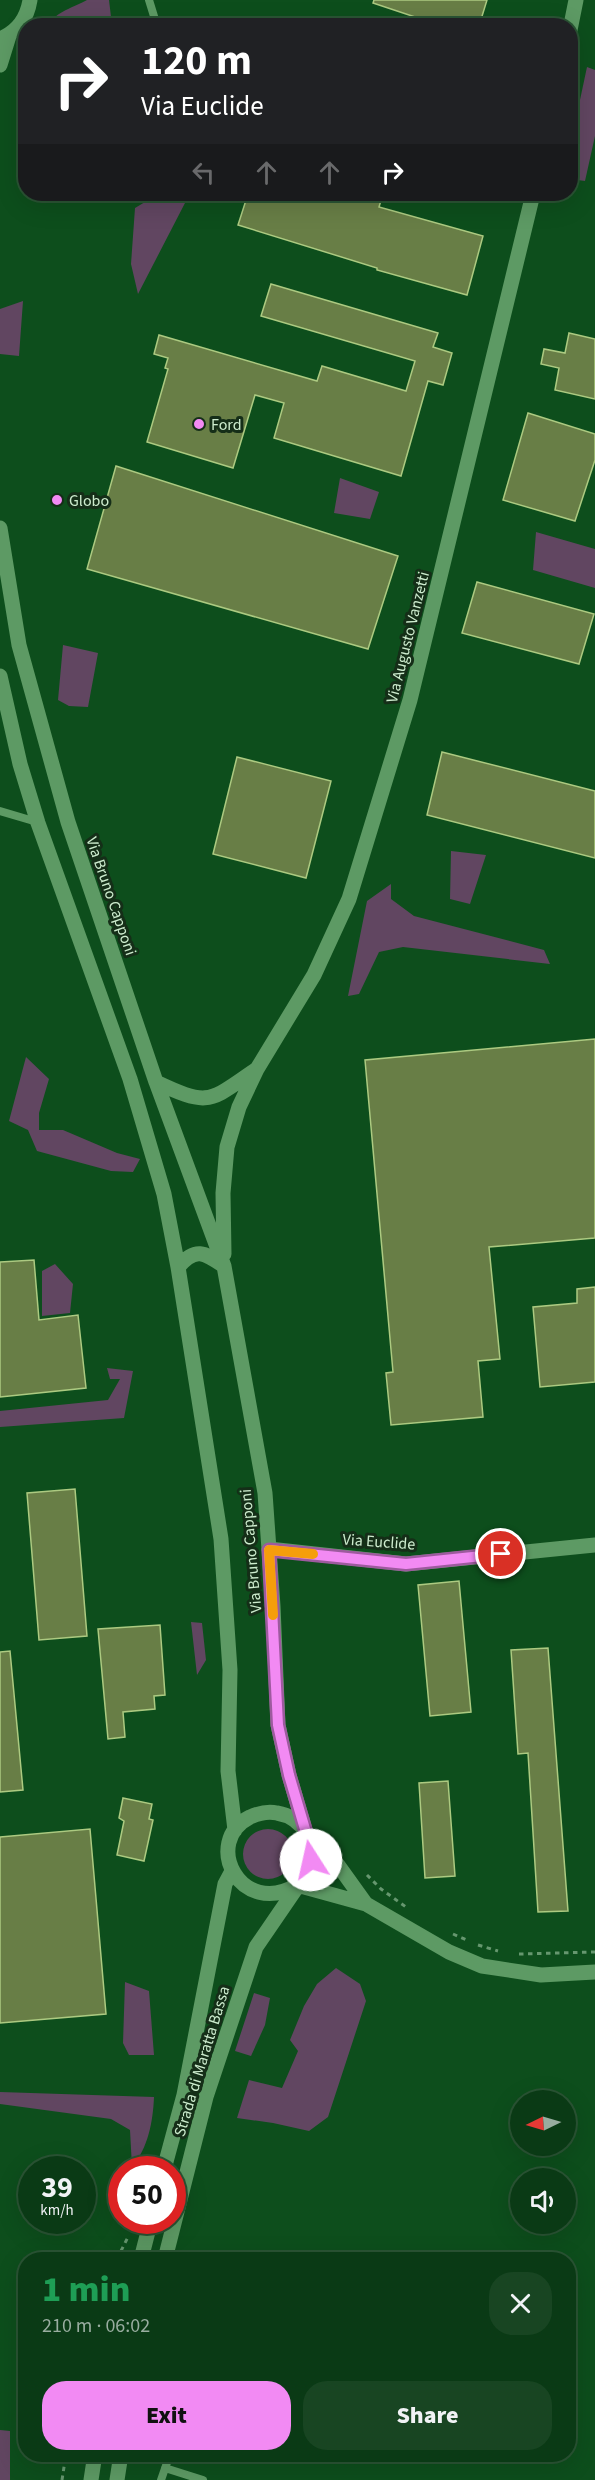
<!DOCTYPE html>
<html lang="en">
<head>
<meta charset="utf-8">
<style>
	:root { --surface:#0a3a15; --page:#184522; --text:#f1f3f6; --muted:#99ada0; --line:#2a5434; --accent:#f28af3 }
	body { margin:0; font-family:"Source Sans 3",sans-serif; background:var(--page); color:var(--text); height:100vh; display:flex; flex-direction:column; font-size:22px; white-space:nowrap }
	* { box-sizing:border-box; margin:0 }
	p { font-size:20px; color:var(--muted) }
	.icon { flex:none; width:33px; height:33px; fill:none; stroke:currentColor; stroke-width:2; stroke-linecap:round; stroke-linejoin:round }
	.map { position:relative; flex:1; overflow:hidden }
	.sheet { position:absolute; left:18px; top:2252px; width:558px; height:210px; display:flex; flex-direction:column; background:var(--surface); border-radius:24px; box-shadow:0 6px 24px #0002,0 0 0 2px var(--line) }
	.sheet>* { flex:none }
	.hud { position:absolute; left:18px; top:18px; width:560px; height:183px; border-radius:24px; box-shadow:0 6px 24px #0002,0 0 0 2px var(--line); background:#202124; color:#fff; overflow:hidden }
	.needle { width:39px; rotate:265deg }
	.tools { position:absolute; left:510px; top:2090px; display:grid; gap:12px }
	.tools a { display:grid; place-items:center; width:66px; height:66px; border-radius:50%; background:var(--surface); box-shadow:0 6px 24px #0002,0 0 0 2px var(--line); font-size:30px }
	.speed { position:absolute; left:18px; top:2156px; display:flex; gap:12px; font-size:30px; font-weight:700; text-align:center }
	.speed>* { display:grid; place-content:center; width:78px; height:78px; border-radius:50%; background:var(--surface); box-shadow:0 6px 24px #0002,0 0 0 2px var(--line); line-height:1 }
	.speed small { font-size:15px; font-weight:400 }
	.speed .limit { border:9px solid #d22; background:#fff; color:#111 }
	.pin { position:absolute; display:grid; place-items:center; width:51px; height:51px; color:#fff; margin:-26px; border:3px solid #fff; border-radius:50%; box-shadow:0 2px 6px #0007 }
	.me { position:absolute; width:66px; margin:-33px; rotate:350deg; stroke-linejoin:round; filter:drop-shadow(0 0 4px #0008) }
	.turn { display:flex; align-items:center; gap:21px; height:126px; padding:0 24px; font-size:27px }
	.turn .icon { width:78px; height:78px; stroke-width:2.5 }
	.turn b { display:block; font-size:42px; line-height:51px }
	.lanes { display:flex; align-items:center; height:57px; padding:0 24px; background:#0003; justify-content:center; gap:30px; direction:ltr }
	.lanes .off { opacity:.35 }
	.round { display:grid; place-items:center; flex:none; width:63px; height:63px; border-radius:24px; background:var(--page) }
	.overview { display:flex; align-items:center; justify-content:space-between; height:102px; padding:0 24px }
	h1 { font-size:36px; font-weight:800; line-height:45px; color:#1e9e55 }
	.action { display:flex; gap:12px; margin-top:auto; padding:12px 24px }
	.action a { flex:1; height:69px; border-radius:24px; background:var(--accent); color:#111; font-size:24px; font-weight:800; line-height:69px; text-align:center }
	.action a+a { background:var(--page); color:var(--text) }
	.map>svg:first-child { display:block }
	.green { fill:#614661 }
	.building { fill:#687e46; stroke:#acca81; stroke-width:1.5 }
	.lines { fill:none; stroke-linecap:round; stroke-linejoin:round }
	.path { stroke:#66976f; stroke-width:3; stroke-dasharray:4.5 4.5; stroke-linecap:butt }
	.lane { stroke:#5d9a64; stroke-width:8 }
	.street { stroke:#5d9a64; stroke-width:15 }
	.secondary { stroke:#5d9a64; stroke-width:15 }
	.route-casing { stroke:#9d5a9e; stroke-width:15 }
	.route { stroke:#f28af3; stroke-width:10 }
	.slow { stroke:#f59e0b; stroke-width:10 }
	.poi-dot { fill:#f28af3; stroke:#152e18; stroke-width:2 }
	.labels { text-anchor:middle; stroke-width:6; stroke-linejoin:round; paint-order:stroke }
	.poi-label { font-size:16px; fill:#cdecce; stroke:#152e18; text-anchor:start }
	.street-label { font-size:16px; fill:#cdecce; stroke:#152e18 }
</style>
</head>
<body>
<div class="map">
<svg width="595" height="2480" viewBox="0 0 595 2480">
	<rect width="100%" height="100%" fill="#0d4e1c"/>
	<path class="green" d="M 87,0 L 109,0 L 112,25 L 50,25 C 54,12 75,7 87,0 Z
		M 587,67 L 595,70 L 595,136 L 585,181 L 570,179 L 570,147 Z
		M 150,199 L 185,203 L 138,294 L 131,264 L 135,208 Z
		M 23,301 L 19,356 L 0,354 L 0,309 Z
		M 340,478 L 379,492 L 370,519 L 334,513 Z
		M 536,532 L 595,549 L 595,588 L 533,570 Z
		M 63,645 L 98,653 L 88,707 L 69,706 L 58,700 Z
		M 451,851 L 486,855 L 470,904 L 450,899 Z
		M 391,884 L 391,899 L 414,916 L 544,950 L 550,964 L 403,947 L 379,952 L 359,994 L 348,996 L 367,901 Z
		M 26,1057 L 49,1079 L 39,1113 L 39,1130 L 63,1130 L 117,1153 L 140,1159 L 133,1172 L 111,1171 L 37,1151 L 28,1130 L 9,1121 Z
		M 55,1264 L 73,1284 L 70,1313 L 42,1316 L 42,1271 Z
		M 107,1368 L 133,1371 L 124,1418 L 0,1427 L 0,1411 L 108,1400 L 120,1379 L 110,1379 Z
		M 191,1622 L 202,1623 L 206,1660 L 197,1675 Z
		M243 1854a25 25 0 1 1 50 0a25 25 0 1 1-50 0Z
		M 336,1968 L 360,1984 L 366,2001 L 328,2117 L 309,2131 L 273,2123 L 237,2118 L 249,2080 L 282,2088 L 298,2051 L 290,2040 L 304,2006 L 317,1984 Z
		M 125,1982 L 149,1991 L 154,2055 L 129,2055 L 123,2043 Z
		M 254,1993 L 270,1998 L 265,2025 L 251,2056 L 235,2051 Z
		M 0,2092 L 154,2097 C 153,2122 148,2148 132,2167 L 130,2130 L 111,2119 L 0,2104 Z
		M 0,2430 L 10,2431 L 10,2480 L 0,2480 Z"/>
	<path class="building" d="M 374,0 L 487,0 L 479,26 L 442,26 L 373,3 Z
		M 248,194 L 370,194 L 382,197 L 379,207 L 483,236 L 467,295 L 377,270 L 377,268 L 238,225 Z
		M 271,284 L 438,333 L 433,347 L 452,353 L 443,385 L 428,381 L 401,476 L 274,438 L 284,403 L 255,395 L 233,468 L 147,442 L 168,369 L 165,368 L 168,358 L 154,354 L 159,335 L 317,381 L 322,366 L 406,391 L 415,361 L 261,316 Z
		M 569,333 L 595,339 L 595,399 L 555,390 L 559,368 L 541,364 L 544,349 L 565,353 Z
		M 528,413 L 595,434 L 595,460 L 575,521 L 503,500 Z
		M 116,466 L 398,556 L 368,649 L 87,569 Z
		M 477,582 L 594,614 L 579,664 L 462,633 Z
		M 442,752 L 595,791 L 595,858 L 427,815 Z
		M 237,757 L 331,781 L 306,878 L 213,854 Z
		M 595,1039 L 595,1238 L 489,1247 L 500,1359 L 478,1361 L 483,1417 L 391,1425 L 386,1373 L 393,1372 L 365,1060 Z
		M 34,1260 L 39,1320 L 78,1315 L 86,1388 L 0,1397 L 0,1262 Z
		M 595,1287 L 595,1382 L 540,1387 L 533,1307 L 577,1303 L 577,1289 Z
		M 75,1489 L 87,1636 L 39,1640 L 27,1493 Z
		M 459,1581 L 471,1712 L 430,1716 L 418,1585 Z
		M 160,1625 L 165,1695 L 154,1696 L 155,1709 L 123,1712 L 125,1737 L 108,1739 L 98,1629 Z
		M 548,1648 L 568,1911 L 538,1912 L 528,1753 L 518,1754 L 511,1650 Z
		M 10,1651 L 23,1790 L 0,1792 L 0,1652 Z
		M 448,1781 L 455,1876 L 425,1878 L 419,1783 Z
		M 123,1798 L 152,1804 L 149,1819 L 153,1820 L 144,1861 L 117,1855 L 124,1821 L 119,1818 Z
		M 90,1829 L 106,2014 L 0,2023 L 0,1837 Z"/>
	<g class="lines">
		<path class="path" d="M 367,1875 L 381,1889 L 406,1907
			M 453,1934 L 469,1941
			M 478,1945 L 498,1951
			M 519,1954 L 595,1952
			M 117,2259 L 129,2235
			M 62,2480 L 66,2454"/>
		<path class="lane" d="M 149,0 L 157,26
			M 0,811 L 37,822
			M 165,2468 L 203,2480
			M 161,2480 L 170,2454"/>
		<path class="street" d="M 269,1549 L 406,1564 L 595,1545"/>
		<path class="secondary" d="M 570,30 L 576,0
			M 0,39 C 17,32 27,19 30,0
			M 0,65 L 9,36
			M 0,528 L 19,645 L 68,822 L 156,1082 L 224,1266 L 265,1493 L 273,1606 L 278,1725 L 289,1775 L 306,1833 L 338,1865 L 366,1904
			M 0,676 L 20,764 L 38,823 L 130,1079 L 164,1194 L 178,1267 L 221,1539 L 230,1670 L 228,1771 L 235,1830
			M 156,1082 C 211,1108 209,1101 257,1069
			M 224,1254 L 223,1193 L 227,1147 L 239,1107 L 257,1069 L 314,975 L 349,899 L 410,700 L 533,194
			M 178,1267 C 196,1246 205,1253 224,1266
			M 297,1885 L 366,1904 L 449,1952 L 482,1966 L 541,1975 L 595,1972
			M 164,2169 L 184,2095 L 225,1884 L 232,1871
			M 141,2259 L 151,2220
			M 165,2259 L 206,2097 L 256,1947 L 306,1874 C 311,1860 313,1847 306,1833 C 300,1822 289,1815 277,1813 C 268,1811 259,1813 250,1817 C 201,1842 241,1919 297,1885
			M 91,2480 L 95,2454
			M 117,2480 L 121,2454"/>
	</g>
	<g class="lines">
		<defs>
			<path id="route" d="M 311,1860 L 310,1846 L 289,1775 L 278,1725 L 269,1550 L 406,1564 L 501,1554"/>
		</defs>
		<use href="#route" class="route-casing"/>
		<use href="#route" class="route"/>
		<path class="slow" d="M 273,1615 L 269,1550 L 313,1554"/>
	</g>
	<g class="poi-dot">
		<circle cx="199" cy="424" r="6"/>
		<circle cx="57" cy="500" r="6"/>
	</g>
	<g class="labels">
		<g class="poi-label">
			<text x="211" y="430">Ford</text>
			<text x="69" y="506">Globo</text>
		</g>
		<g class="street-label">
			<text transform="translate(407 637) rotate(-76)" y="6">Via Augusto Vanzetti</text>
			<text transform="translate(112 896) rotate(71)" y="6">Via Bruno Capponi</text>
			<text transform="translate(379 1541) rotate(4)" y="6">Via Euclide</text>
			<text transform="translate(250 1551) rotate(-95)" y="6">Via Bruno Capponi</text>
			<text transform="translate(201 2061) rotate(-73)" y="6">Strada di Maratta Bassa</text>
		</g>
	</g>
</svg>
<div class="tools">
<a><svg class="needle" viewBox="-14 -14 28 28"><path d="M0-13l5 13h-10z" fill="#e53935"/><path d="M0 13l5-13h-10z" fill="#99ada0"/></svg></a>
<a><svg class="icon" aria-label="sound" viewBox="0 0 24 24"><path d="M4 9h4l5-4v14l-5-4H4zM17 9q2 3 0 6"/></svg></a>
</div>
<div class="speed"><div>39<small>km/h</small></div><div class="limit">50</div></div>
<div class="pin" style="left:501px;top:1554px;background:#d93025"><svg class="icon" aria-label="arrive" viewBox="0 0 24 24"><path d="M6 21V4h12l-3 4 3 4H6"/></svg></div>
<svg class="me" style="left:311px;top:1860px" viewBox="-20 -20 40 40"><circle r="19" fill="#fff"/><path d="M0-13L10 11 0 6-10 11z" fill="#f28af3"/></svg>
<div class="hud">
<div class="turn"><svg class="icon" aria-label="right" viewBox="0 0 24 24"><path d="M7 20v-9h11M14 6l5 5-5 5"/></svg><div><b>120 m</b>Via Euclide</div></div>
<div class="lanes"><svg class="icon off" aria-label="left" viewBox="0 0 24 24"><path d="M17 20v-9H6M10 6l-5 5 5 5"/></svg><svg class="icon off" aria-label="ahead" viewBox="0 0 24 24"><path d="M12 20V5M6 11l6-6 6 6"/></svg><svg class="icon off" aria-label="ahead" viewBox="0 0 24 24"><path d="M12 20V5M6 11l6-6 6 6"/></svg><svg class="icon" aria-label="right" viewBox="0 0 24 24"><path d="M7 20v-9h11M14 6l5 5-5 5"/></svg></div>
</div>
<section class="sheet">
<div class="overview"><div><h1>1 min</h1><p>210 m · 06:02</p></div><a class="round"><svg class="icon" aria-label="close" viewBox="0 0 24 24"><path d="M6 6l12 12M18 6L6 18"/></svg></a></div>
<div class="action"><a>Exit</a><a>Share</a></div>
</section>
</div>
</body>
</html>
